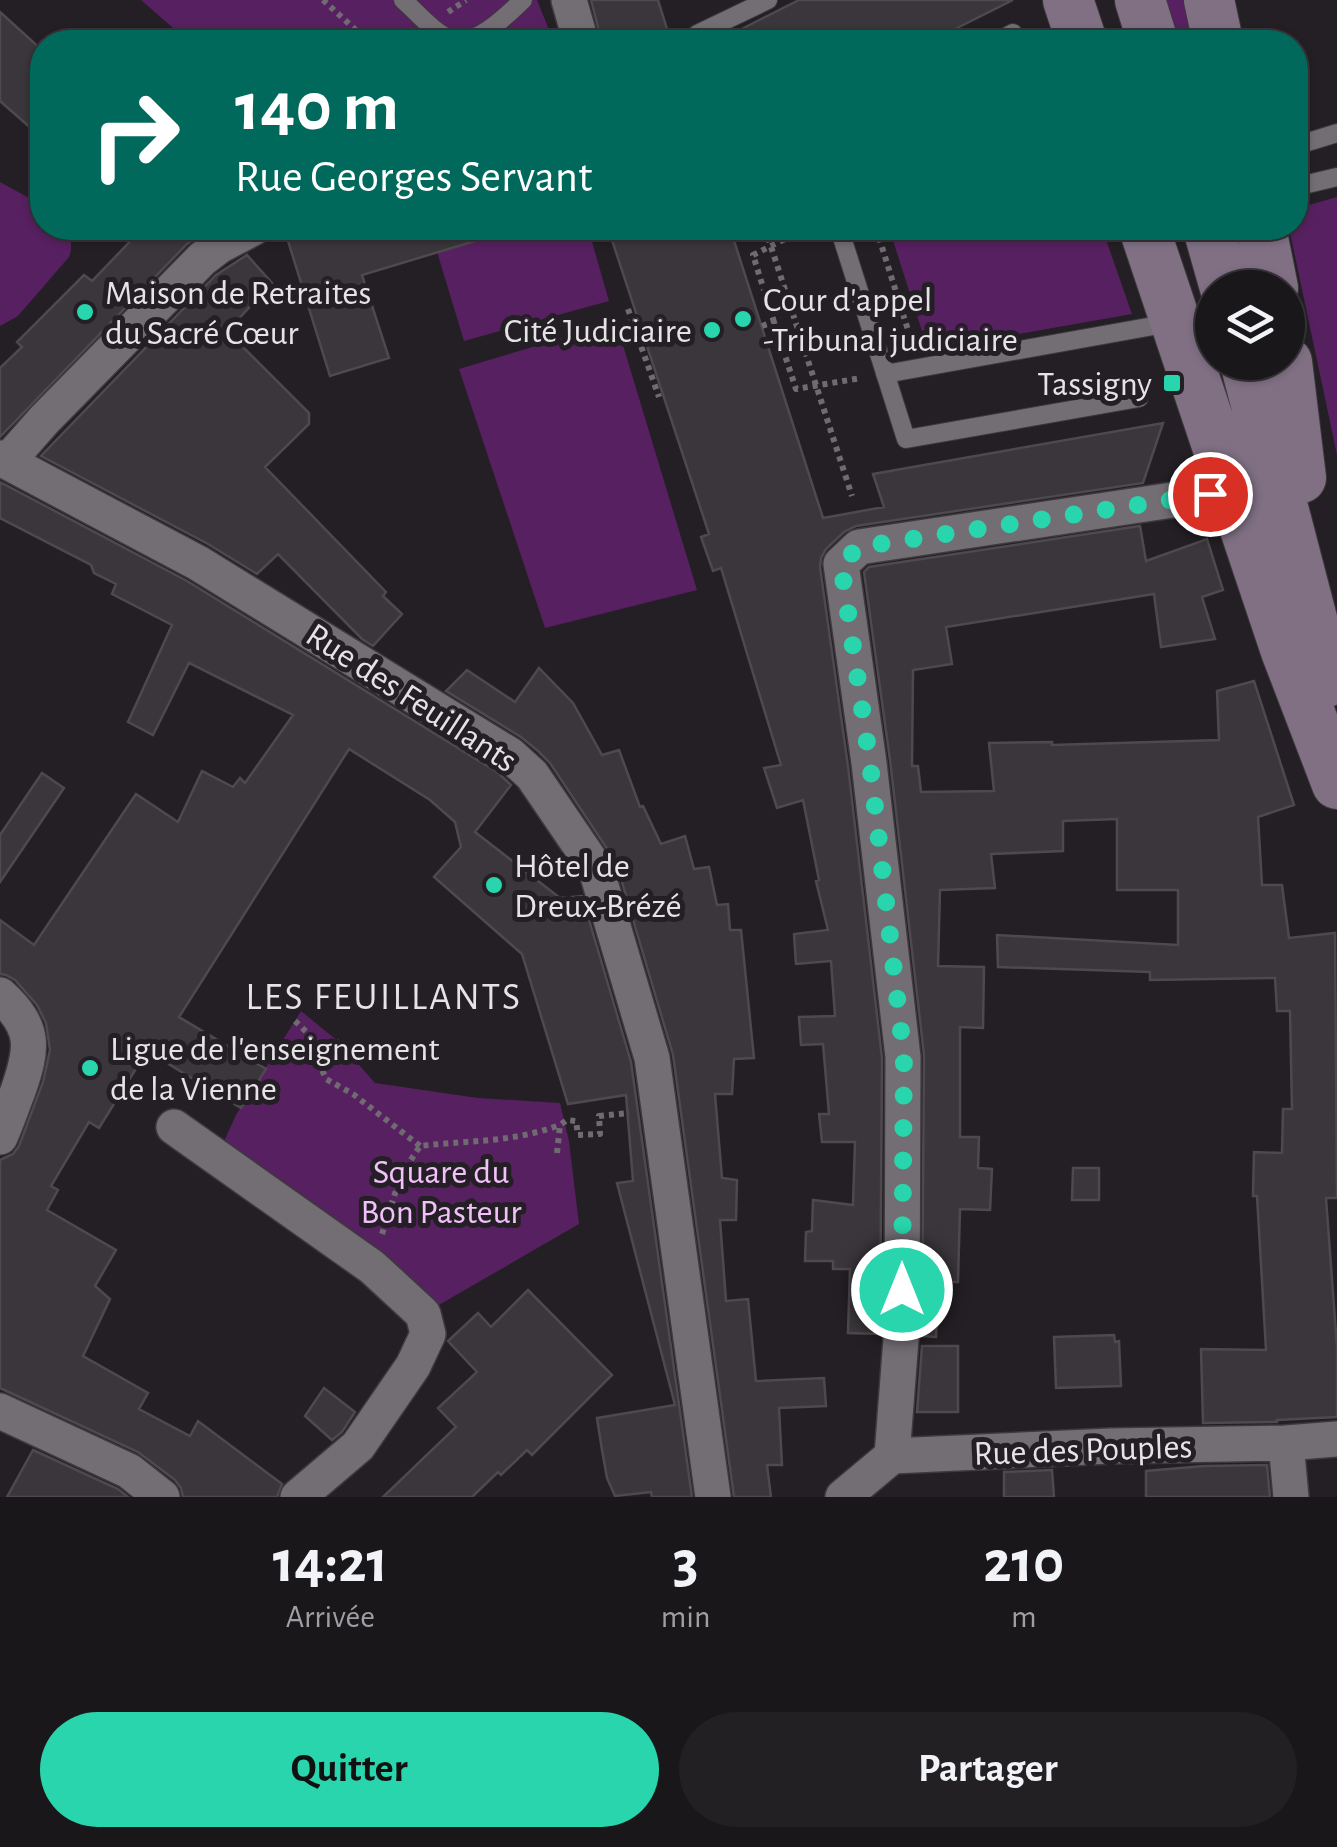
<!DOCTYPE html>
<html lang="fr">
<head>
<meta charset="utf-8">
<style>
	:root { --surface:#1a171b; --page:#232024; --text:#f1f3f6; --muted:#9f9fa3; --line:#38363a; --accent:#29d5ac }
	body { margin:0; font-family:"Alegreya Sans",sans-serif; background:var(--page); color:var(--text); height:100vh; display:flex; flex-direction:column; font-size:38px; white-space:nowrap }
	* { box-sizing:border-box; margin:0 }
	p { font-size:32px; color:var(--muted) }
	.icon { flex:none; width:55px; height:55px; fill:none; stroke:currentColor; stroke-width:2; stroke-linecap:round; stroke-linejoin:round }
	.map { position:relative; height:1497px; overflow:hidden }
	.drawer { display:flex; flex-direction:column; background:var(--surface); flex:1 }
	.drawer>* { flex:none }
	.top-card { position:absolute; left:30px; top:30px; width:1278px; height:210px; border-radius:40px; box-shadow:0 2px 8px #0004,0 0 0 2px var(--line); background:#00695c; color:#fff; overflow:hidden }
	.controls { position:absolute; left:1195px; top:270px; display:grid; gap:20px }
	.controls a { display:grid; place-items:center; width:110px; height:110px; border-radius:50%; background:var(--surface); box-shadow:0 2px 8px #0004,0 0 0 2px var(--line); font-size:50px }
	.pin { position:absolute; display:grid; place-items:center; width:85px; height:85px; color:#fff; margin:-42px; border:5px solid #fff; border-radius:50%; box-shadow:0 2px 10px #0007 }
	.me { position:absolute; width:110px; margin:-55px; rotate:0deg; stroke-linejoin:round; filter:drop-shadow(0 0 8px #0008) }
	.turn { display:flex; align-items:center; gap:35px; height:210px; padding:0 40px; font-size:45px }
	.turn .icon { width:130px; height:130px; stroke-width:2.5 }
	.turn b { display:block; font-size:70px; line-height:85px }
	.eta { display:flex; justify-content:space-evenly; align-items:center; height:170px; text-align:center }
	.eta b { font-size:60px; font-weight:600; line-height:70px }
	.primary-button { display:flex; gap:20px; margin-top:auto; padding:20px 40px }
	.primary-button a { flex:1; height:115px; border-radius:60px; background:var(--accent); color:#111; font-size:40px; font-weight:600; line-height:115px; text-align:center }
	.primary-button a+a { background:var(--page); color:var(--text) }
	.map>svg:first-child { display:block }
	.green { fill:#572060 }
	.building { fill:#3a363b; stroke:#4e494e; stroke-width:2.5 }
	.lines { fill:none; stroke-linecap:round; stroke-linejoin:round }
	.service-casing { stroke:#3d393d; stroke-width:20 }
	.minor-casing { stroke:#3d393d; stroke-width:38 }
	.secondary-casing { stroke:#3d393d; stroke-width:52 }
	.path { stroke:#6f6b70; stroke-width:6; stroke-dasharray:5 5; stroke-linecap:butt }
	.service { stroke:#736e74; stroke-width:18 }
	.minor { stroke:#736e74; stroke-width:35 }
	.secondary { stroke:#817084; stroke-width:50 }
	.route { stroke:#29d5ac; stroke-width:18; stroke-dasharray:0 32.4 }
	.poi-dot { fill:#29d5ac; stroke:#231f24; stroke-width:4 }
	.labels { text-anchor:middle; stroke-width:10; stroke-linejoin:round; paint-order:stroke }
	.poi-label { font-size:35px; fill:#e6e3e7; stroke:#231f24; text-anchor:start }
	.street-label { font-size:35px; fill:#e6e3e7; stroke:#231f24 }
	.park-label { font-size:35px; fill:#f2c1fa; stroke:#231f24 }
	.neighbourhood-label { font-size:38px; letter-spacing:2.5px; fill:#e6e3e7; stroke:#231f24 }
</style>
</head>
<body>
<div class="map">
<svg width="1337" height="1497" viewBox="0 0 1337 1497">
	<rect width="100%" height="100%" fill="#231f24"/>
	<path class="green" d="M 141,0 L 537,0 L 554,42 L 189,42 Z
		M 1165,0 L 1194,0 L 1203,42 L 1178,42 Z
		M 0,182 L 42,205 L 42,228 L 66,228 C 71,238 73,246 69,257 L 18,316 L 0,326 Z
		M 1337,197 L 1337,455 L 1289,228 L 1295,228 L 1295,211 L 1298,208 Z
		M 515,228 L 588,228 L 609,301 L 464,341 L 437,252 Z
		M 889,228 L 1102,228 L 1132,314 L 928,350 Z
		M 616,322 L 697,590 L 545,628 L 459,369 Z
		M 301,1011 L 339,1042 L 375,1083 L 478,1098 L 560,1103 L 569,1141 L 579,1224 L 432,1309 L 219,1152 L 236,1115 Z"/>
	<path class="building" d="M 591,0 L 658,0 L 671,42 L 602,42 Z
		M 799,0 L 1013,0 L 929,42 L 716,42 Z
		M 0,12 L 42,50 L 42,138 L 0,101 Z
		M 143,228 L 209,228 L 187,244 L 0,437 L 0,368 L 22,347 L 17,342 L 84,275 L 92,281 Z
		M 284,228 L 494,228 L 495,235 L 362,275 L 389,358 L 330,376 Z
		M 608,228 L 730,228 L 823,518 L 884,507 L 873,474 L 1163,423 L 1143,483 L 856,526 L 844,532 L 826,549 L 821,558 L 820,567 L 848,766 L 882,1058 L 880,1334 L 848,1333 L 850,1269 L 833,1269 L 833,1261 L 805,1261 L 806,1232 L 812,1231 L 813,1200 L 853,1205 L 855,1142 L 822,1142 L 819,1114 L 829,1114 L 823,1044 L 801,1045 L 799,1017 L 835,1016 L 831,961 L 796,964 L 794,934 L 828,930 L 816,881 L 819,880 L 803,800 L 777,808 L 764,768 L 781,765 L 721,568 L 713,571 L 701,537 L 709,534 Z
		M 247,255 L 272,283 L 233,325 L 235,328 L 230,334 L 309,413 L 309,424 L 265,467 L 386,592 L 383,596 L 402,614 L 373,646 L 362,639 L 278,554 L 257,574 L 208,544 L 41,456 L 216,275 Z
		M 0,482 L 187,581 L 497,772 L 511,785 L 475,832 L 560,898 L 582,896 L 631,1062 L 692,1497 L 652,1497 L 651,1492 L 615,1496 L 607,1478 L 602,1450 L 597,1418 L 675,1405 L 617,1183 L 633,1181 L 626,1095 L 568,1104 L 522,954 L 434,877 L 461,847 L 455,822 L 430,800 L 349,749 L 179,1017 L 266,1069 L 241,1108 L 147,1051 L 99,1128 L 89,1122 L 51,1186 L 58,1190 L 47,1210 L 116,1250 L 95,1286 L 110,1299 L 83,1356 L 148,1393 L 139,1409 L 190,1436 L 198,1421 L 282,1484 L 277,1497 L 183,1497 L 181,1488 L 175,1480 L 138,1452 L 0,1388 L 0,1160 L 13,1154 L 19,1146 L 43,1082 L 50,1050 L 46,1023 L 37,1005 L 15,980 L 6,975 L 0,974 L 0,920 L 34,945 L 136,794 L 178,822 L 202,771 L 233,787 L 240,778 L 245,783 L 293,715 L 189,663 L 153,735 L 128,722 L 172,625 L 112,594 L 116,584 L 94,573 L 91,565 L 0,518 Z
		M 1140,526 L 1146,561 L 1207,539 L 1223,590 L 1202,597 L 1215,639 L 1161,647 L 1154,594 L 946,627 L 952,664 L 913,670 L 912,766 L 918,766 L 921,792 L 994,791 L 989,743 L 1052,742 L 1052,745 L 1219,740 L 1217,691 L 1254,681 L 1294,805 L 1258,817 L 1262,885 L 1282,885 L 1289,938 L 1335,933 L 1337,1198 L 1326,1198 L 1337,1347 L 1337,1417 L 1277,1420 L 1277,1422 L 1203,1423 L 1201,1349 L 1266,1350 L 1257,1196 L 1253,1196 L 1254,1152 L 1282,1153 L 1283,1109 L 1292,1109 L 1290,1011 L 1277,1011 L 1275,978 L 1150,980 L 1150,972 L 998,967 L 997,935 L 1178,945 L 1178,890 L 1117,890 L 1117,819 L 1063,821 L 1063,851 L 991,854 L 995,888 L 940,890 L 938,966 L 984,967 L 983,1028 L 960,1027 L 960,1137 L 979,1137 L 978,1168 L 992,1169 L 990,1210 L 960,1209 L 958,1282 L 939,1282 L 936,1337 L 922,1336 L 924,1055 L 890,760 L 864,572 L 869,567 Z
		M 539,668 L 573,703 L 602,755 L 619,750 L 640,807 L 643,806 L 661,844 L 685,836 L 694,869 L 709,867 L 717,905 L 728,904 L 730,930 L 741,930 L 754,1058 L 734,1059 L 732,1094 L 715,1094 L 722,1178 L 737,1180 L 736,1220 L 720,1220 L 726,1301 L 748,1299 L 756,1381 L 824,1378 L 826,1406 L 779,1408 L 782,1465 L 767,1465 L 771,1497 L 734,1497 L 673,1055 L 616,862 L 550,763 L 538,751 L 521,737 L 446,691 L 467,670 L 515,702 Z
		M 42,773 L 64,788 L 0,882 L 0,835 Z
		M 1073,1168 L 1099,1168 L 1099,1200 L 1072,1200 Z
		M 528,1290 L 612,1375 L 532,1455 L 527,1450 L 501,1475 L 498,1472 L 472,1497 L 383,1497 L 456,1427 L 438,1408 L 477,1372 L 448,1341 L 478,1313 L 491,1327 Z
		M 1114,1335 L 1115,1342 L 1119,1341 L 1121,1386 L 1056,1388 L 1054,1337 Z
		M 922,1346 L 958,1346 L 958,1412 L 917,1412 Z
		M 324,1388 L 355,1412 L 342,1432 L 332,1440 L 305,1416 Z
		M 33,1450 L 118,1489 L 128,1497 L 7,1497 Z
		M 1267,1465 L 1270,1497 L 1146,1497 L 1146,1471 L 1204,1466 Z
		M 1052,1470 L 1054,1497 L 1004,1497 L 1004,1472 Z"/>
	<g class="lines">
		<defs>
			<path id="service" d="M 403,0 C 418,13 435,35 454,40 C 477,46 508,14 523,0
				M 697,34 L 768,0
				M 996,42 L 1013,33
				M 1295,146 L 1337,133
				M 1295,187 L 1337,177
				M 839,228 L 906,439 L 1139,398
				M 885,374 L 1170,323"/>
			<path id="minor" d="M 569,0 L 581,42
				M 0,458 L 198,563 L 510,755 L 532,775 L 596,869 L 652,1058 L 713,1497
				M 8,461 L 44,420 L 202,259 L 219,246 L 253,228
				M 0,995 C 36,1028 33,1048 18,1091 C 12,1106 7,1122 0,1137
				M 174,1127 L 372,1267 L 423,1314 L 428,1334 L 413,1366 L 358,1446 L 298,1497
				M 0,1411 L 129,1471 L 162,1497
				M 1286,1443 L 1291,1497
				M 892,1456 L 902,1326 L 903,1057 L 869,763 L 841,564 L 859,547 L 1199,496 L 1232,488
				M 843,1497 L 892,1456 L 1111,1446 L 1286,1443 L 1337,1439"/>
			<path id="secondary" d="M 1068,0 L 1082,42
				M 1140,0 L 1153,42
				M 1209,0 L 1218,42
				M 1144,228 L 1286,651 L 1337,784
				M 1208,228 L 1225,288
				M 1261,228 L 1273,288
				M 1245,362 L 1318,642 L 1326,682
				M 1287,362 L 1301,478"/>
		</defs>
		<use href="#service" class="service-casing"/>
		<use href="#minor" class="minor-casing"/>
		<use href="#secondary" class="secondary-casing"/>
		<path class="path" d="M 323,0 L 369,42
			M 448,12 L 466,0
			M 765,228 L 852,496
			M 876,228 L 913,346
			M 628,309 L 659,397
			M 774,322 L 753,255 L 807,228
			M 762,326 L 774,322 L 796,389 L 861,378
			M 295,1021 L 318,1043 L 319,1063 L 326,1079 L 353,1094 L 420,1146
			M 318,1043 L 339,1042
			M 557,1153 L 560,1125 L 567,1120 L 576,1121 L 578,1135 L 600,1134 L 599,1116 L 629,1113
			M 382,1234 L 401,1175 L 420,1146 C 471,1140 510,1143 560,1125"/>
		<use href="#service" class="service"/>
		<use href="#minor" class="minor"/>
		<use href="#secondary" class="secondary"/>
	</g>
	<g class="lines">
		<path class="route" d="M 902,1290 L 904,1057 L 870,763 L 841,564 L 859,547 L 1210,494"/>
	</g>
	<g class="poi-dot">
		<circle cx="85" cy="312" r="10"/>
		<circle cx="743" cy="319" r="10"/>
		<circle cx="712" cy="330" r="10"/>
		<rect x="1162" y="373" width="20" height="20" rx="5"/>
		<circle cx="494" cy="885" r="10"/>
		<circle cx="90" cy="1068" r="10"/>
	</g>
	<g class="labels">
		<g class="poi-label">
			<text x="105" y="304">Maison de Retraites<tspan x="105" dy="40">du Sacré Cœur</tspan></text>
			<text x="763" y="311">Cour d'appel<tspan x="763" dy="40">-Tribunal judiciaire</tspan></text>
			<text x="692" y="342" text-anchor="end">Cité Judiciaire</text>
			<text x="1152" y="395" text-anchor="end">Tassigny</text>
			<text x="514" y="877">Hôtel de<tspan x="514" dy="40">Dreux-Brézé</tspan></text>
			<text x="110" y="1060">Ligue de l'enseignement<tspan x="110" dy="40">de la Vienne</tspan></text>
		</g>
		<g class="street-label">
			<text transform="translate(412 697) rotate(33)" y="12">Rue des Feuillants</text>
			<text transform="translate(1083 1449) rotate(-2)" y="12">Rue des Pouples</text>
		</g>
		<g class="park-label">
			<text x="441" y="1183">Square du<tspan x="441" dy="40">Bon Pasteur</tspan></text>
		</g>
		<g class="neighbourhood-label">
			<text x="384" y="1009">LES FEUILLANTS</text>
		</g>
	</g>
</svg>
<div class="controls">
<a><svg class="icon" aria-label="layers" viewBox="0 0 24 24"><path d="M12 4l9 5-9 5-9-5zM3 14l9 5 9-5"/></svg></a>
</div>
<div class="pin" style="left:1210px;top:494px;background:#d93025"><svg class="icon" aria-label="arrive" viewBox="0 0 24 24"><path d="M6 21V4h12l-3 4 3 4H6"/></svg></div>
<svg class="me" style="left:902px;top:1290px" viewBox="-20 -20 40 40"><circle r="17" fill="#29d5ac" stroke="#fff" stroke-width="3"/><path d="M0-11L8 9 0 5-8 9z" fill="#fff"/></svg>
<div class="top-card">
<div class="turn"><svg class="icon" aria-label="right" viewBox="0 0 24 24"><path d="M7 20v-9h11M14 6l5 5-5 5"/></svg><div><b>140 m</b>Rue Georges Servant</div></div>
</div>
</div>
<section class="drawer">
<div class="eta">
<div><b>14:21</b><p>Arrivée</p></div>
<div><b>3</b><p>min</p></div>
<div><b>210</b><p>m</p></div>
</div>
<div class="primary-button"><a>Quitter</a><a>Partager</a></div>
</section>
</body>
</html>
